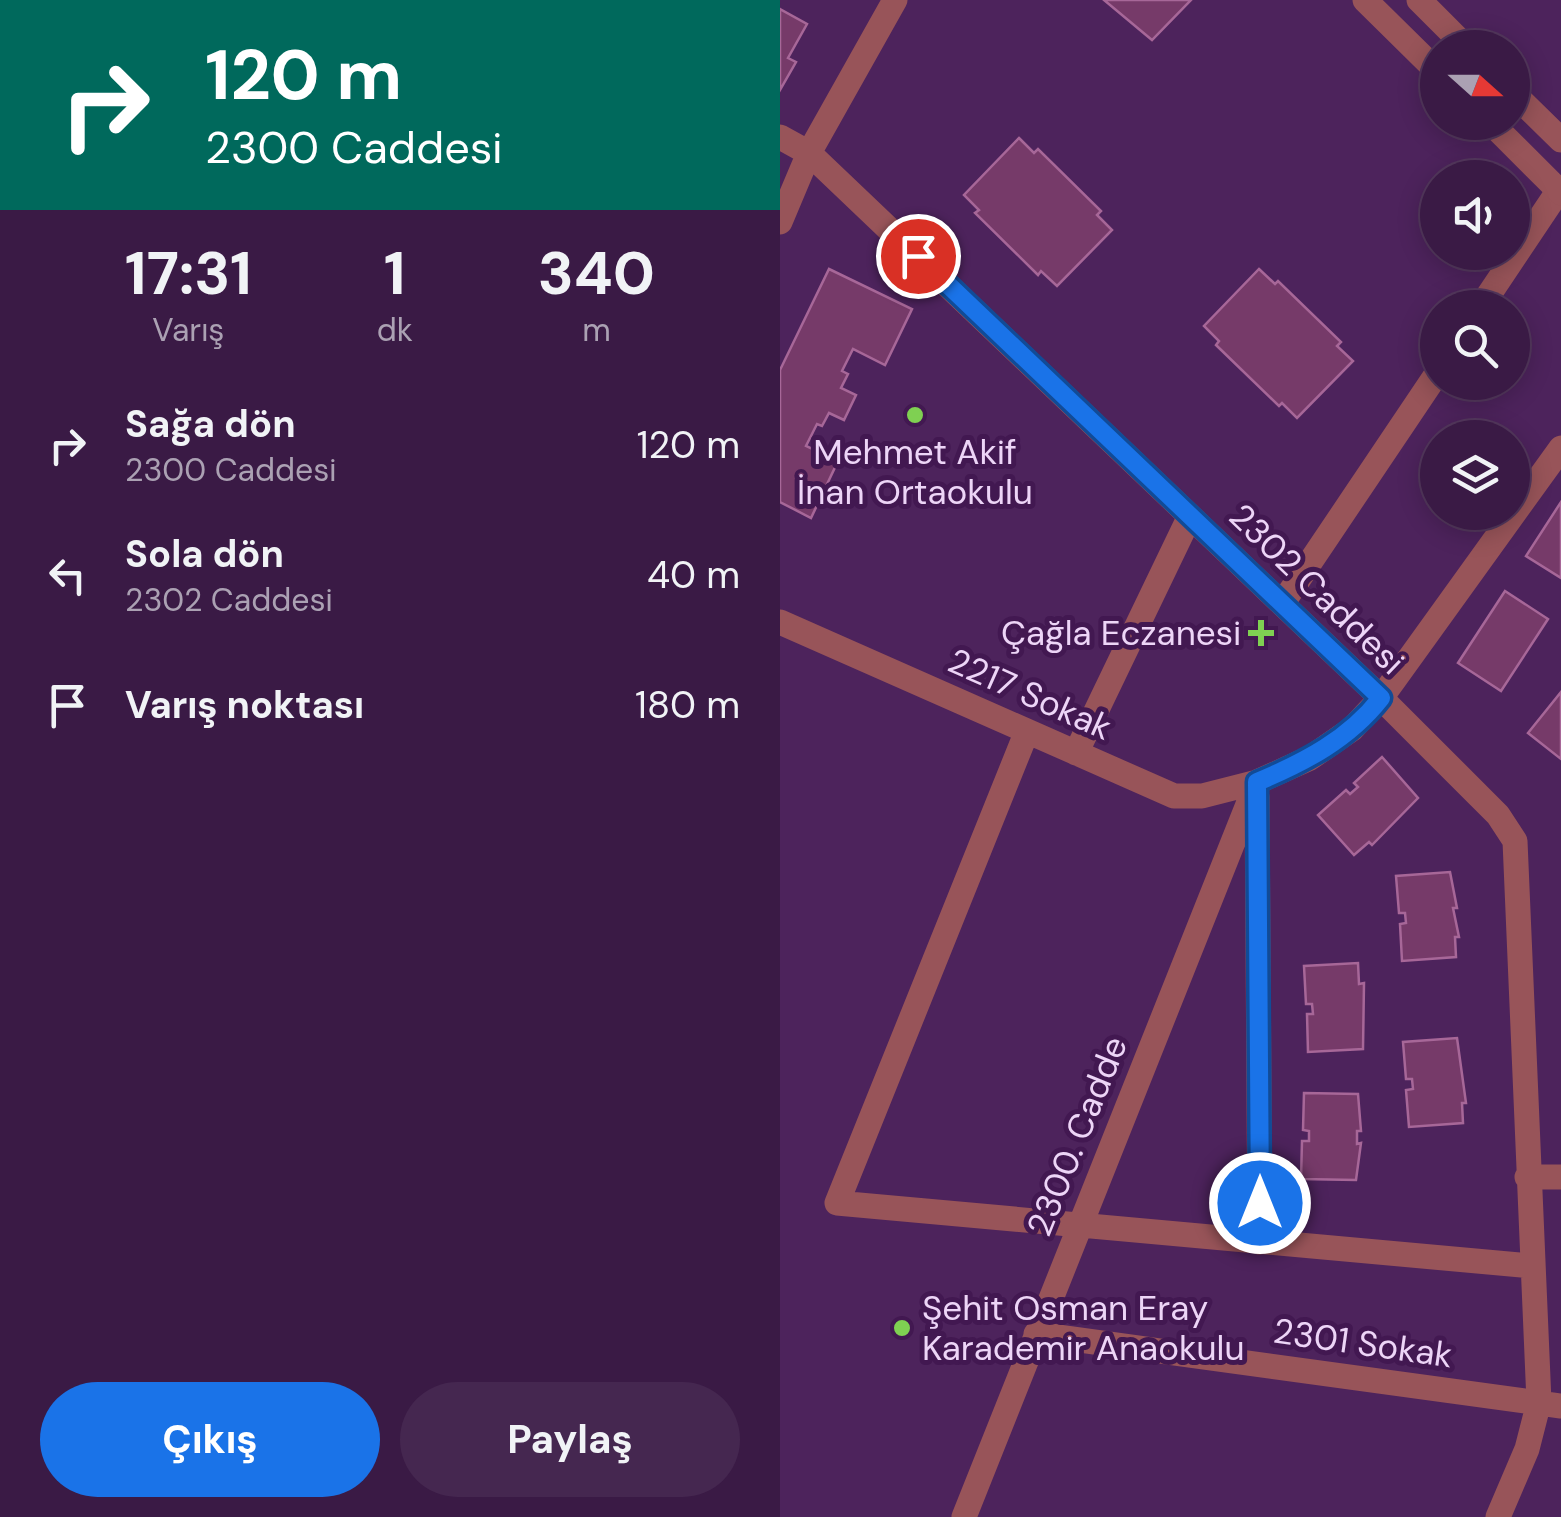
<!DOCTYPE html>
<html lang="tr">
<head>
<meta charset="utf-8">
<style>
	:root { --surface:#3a1a45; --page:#452750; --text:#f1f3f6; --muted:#aba1b3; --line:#54385e; --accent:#1a73e8 }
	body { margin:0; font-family:"DM Sans",sans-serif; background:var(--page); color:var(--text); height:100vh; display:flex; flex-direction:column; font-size:38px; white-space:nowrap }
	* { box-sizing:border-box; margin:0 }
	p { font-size:32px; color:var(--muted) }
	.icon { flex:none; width:55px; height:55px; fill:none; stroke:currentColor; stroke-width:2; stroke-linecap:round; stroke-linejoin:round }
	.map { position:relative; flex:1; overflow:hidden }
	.details { display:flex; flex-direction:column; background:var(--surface); width:780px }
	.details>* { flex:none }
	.guide { background:#00695c; color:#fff; overflow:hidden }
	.needle { width:65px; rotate:111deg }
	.buttons { position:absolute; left:640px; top:30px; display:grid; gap:20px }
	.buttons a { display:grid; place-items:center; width:110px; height:110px; border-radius:50%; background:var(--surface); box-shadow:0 5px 25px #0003,0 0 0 2px var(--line); font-size:50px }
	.pin { position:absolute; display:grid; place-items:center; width:85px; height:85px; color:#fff; margin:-42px; border:5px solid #fff; border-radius:50%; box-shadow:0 2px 10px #0007 }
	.me { position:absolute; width:110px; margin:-55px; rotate:0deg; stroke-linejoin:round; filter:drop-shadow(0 0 8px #0008) }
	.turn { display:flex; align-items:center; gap:35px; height:210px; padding:0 40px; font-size:45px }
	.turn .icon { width:130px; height:130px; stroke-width:2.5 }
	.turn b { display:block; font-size:70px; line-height:85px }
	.eta { display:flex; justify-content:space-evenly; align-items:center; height:170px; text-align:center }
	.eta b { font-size:60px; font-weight:700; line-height:70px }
	.primary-button { display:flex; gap:20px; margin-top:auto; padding:20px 40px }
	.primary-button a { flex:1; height:115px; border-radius:60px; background:var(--accent); color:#fff; font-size:40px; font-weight:700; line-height:115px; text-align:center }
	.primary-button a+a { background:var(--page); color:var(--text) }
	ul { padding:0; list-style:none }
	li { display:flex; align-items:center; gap:30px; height:130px; padding:0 40px }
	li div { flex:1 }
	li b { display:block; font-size:38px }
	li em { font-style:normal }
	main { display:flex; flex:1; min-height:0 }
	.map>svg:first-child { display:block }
	.building { fill:#763a69; stroke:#a76798; stroke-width:2.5 }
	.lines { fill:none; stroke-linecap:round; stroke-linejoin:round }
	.minor { stroke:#985459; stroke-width:25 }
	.tertiary { stroke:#985459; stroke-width:25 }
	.route-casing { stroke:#114b97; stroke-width:25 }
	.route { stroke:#1a73e8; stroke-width:18 }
	.poi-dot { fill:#7fd052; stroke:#421851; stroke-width:4 }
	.labels { text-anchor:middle; stroke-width:10; stroke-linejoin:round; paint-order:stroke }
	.poi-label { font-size:35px; fill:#edd5f7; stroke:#421851 }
	.street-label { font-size:35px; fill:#edd5f7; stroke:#421851 }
</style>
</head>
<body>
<main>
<section class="details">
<div class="guide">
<div class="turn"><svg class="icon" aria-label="right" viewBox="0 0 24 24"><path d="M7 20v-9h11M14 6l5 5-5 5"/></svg><div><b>120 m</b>2300 Caddesi</div></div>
</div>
<div class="eta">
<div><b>17:31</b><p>Varış</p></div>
<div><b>1</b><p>dk</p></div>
<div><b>340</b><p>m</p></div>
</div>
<ul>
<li><svg class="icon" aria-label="right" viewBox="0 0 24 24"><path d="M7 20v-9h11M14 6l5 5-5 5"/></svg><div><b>Sağa dön</b><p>2300 Caddesi</p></div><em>120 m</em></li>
<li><svg class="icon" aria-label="left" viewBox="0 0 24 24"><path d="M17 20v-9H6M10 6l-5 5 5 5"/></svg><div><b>Sola dön</b><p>2302 Caddesi</p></div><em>40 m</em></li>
<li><svg class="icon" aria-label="arrive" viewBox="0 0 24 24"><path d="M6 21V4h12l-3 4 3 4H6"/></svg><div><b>Varış noktası</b></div><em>180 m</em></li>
</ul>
<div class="primary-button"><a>Çıkış</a><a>Paylaş</a></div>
</section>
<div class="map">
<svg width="781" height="1517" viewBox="0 0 781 1517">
	<rect width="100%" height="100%" fill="#4d235c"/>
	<path class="building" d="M 324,0 L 411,0 L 372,40 Z
		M 0,9 L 27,24 L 8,58 L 16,62 L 0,90 Z
		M 239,138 L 254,153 L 258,149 L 321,211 L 317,215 L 332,230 L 277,286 L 261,271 L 258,275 L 195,213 L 199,210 L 184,195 Z
		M 49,269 L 132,309 L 105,365 L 73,349 L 62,371 L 68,374 L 61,388 L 76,395 L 64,420 L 49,413 L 42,426 L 37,424 L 26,446 L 58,461 L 31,518 L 0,502 L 0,370 Z
		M 479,269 L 495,284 L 498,281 L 561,342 L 557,346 L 573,361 L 517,418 L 502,403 L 499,406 L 436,345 L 439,341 L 424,326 Z
		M 781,502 L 781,578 L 746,556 Z
		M 725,591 L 768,619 L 721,691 L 678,663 Z
		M 781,692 L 781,759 L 748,733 Z
		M 602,757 L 638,798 L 592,845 L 589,842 L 574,855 L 538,815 L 566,790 L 570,794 L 578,787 L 574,783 Z
		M 670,872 L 677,908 L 673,908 L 679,937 L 675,937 L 676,957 L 622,961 L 620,924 L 626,923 L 625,913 L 619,913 L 616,876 Z
		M 578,963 L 579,984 L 584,983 L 583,1049 L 528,1052 L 527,1014 L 533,1014 L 532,1004 L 526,1004 L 524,966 Z
		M 677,1038 L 686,1103 L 682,1103 L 683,1123 L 629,1127 L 626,1090 L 633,1089 L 632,1079 L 626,1079 L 623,1042 Z
		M 524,1093 L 578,1094 L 581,1131 L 577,1131 L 577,1144 L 581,1143 L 576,1180 L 521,1179 L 522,1141 L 529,1141 L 529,1131 L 523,1130 Z"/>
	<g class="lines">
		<path class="minor" d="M 0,137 L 29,153 L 601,698 L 718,815 L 735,841 L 759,1402 L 747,1449 L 718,1517
			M 0,222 L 29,153 L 115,0
			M 700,308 L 779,190
			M 502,604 L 658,372
			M 0,622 L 394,796 L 422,796 L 477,782 L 530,758 L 572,729 L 601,698 L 781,448
			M 247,731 L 57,1203 L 752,1266
			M 296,753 L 410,516
			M 477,797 L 480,1242
			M 747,1177 L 781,1177
			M 256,1334 L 781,1406
			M 184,1517 L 477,782"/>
		<path class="tertiary" d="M 585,0 L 658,72
			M 639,0 L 687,48
			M 732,92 L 781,140
			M 710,122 L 781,193"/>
	</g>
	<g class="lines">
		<defs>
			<path id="route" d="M 138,256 L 601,698 C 569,739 525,762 477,782 L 480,1203"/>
		</defs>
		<use href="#route" class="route-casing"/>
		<use href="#route" class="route"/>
	</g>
	<g class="poi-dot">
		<circle cx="135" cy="415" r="10"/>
		<path d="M476 618h10v10h10v10h-10v10h-10v-10h-10v-10h10z"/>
		<circle cx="122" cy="1328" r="10"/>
	</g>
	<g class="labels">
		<g class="poi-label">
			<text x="135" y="464">Mehmet Akif<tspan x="135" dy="40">İnan Ortaokulu</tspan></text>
			<text x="461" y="645" text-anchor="end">Çağla Eczanesi</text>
			<text x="142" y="1320" text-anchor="start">Şehit Osman Eray<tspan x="142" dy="40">Karademir Anaokulu</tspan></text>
		</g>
		<g class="street-label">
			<text transform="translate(537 589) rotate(44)" y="12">2302 Caddesi</text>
			<text transform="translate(250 694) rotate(24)" y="12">2217 Sokak</text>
			<text transform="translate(297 1136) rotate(-68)" y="12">2300. Cadde</text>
			<text transform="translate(583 1343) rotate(8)" y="12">2301 Sokak</text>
		</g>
	</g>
</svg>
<div class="buttons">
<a><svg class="needle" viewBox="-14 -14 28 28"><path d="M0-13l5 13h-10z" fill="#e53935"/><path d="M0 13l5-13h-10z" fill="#aba1b3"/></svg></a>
<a><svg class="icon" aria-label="sound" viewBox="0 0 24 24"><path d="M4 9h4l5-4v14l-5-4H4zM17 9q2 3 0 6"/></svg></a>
<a><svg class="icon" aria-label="search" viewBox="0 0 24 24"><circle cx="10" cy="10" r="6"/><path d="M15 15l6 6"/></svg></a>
<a><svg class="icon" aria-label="layers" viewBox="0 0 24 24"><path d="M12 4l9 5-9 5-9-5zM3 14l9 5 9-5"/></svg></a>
</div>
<div class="pin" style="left:138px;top:256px;background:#d93025"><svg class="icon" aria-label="arrive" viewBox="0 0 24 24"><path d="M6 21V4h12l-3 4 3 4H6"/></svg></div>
<svg class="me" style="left:480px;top:1203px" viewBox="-20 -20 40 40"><circle r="17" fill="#1a73e8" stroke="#fff" stroke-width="3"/><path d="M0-11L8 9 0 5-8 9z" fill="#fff"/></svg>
</div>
</main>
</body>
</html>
